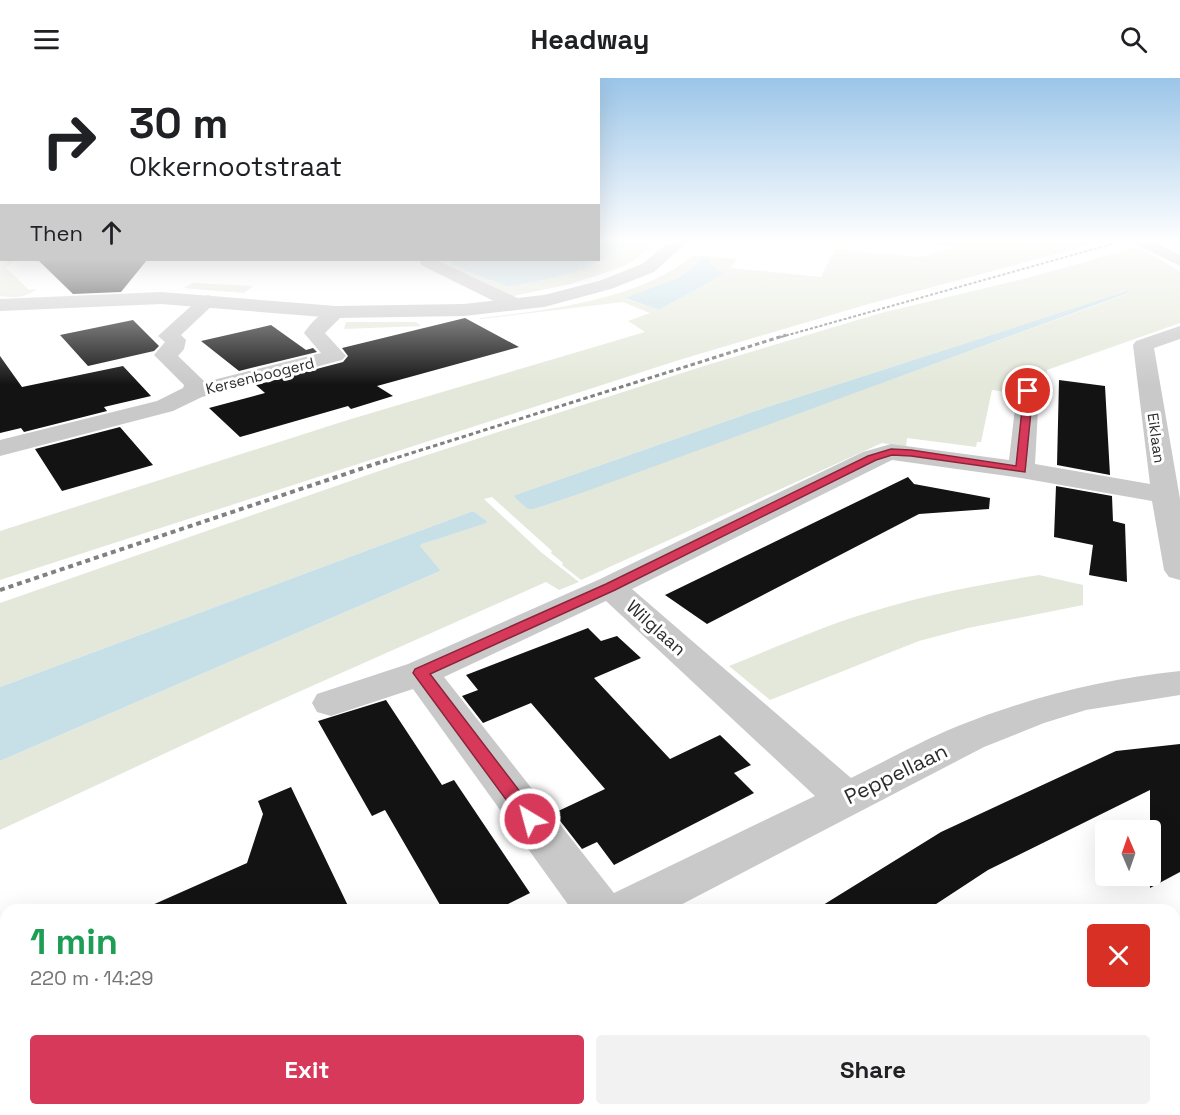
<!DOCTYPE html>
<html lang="en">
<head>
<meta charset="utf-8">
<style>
	:root { --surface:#fff; --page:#f2f2f2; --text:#202124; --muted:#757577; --accent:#d7395a }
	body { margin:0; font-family:"Space Grotesk",sans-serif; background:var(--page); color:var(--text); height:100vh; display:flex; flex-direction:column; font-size:22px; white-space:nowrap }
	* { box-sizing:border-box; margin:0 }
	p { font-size:20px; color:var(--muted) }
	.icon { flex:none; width:33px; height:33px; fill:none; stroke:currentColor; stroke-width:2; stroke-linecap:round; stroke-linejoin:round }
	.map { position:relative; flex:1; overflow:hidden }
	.details { position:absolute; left:0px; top:826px; width:1180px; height:212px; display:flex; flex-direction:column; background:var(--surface); border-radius:18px 18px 0 0; box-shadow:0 6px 24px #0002 }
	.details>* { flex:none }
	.top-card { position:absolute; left:0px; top:0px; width:600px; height:183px; box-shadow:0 6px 24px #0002; background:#fff; color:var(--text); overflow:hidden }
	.needle { width:39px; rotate:358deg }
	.buttons { position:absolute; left:1095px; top:742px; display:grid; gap:12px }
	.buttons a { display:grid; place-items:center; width:66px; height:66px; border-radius:6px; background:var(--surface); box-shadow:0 6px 24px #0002; font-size:30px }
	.pin { position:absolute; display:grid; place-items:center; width:51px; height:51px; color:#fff; margin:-26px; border:3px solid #fff; border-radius:50%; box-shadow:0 2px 6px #0007 }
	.me { position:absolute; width:66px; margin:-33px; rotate:323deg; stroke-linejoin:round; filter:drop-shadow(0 0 4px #0008) }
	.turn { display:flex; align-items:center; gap:21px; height:126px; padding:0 30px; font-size:27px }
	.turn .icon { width:78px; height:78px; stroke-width:2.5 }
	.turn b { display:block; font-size:42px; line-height:51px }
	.then { display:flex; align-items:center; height:57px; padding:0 30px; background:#0003; gap:12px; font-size:22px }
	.round { display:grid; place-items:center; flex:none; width:63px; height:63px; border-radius:6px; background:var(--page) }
	.headline { display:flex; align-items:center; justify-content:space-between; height:102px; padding:0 30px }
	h1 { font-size:36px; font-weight:700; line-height:45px; color:#1e9e55 }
	.cta { display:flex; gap:12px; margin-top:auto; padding:12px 30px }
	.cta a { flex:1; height:69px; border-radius:6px; background:var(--accent); color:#fff; font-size:24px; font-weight:700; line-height:69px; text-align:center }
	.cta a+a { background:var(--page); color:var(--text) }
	header { display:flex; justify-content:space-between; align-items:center; height:78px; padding:0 30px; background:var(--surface); font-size:27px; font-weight:700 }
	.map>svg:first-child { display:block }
	.green { fill:#e4e8da; fill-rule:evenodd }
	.water { fill:#c7dfe7 }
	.building { fill:#131313 }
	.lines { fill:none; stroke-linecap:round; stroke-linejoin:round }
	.pedestrian { fill:#c9c9c9; fill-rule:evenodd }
	.minor { fill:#c9c9c9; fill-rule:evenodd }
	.tertiary { fill:#c9c9c9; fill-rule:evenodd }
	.rail-far2 { stroke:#818181; stroke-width:2; stroke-dasharray:3 2; stroke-linecap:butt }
	.rail-far1 { stroke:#818181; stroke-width:3; stroke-dasharray:4.5 3; stroke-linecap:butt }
	.rail { stroke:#818181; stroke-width:4; stroke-dasharray:5 4; stroke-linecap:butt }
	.route { fill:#d7395a; stroke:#8c253a; stroke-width:1.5 }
	.labels { text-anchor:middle; stroke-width:6; stroke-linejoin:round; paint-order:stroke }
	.far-street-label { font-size:15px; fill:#2c2c2c; stroke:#fff }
	.street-label { font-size:18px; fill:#2c2c2c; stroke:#fff }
	.near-street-label { font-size:21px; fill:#2c2c2c; stroke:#fff }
</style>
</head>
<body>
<header><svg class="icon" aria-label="menu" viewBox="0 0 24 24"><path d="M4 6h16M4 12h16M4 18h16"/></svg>Headway<svg class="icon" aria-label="search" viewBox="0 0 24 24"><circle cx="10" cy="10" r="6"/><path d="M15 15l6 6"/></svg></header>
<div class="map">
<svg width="1180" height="1037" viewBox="0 0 1180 1037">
	<rect width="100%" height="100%" fill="#fff"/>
	<path class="green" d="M 633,162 L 656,162 L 636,181 L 622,189 L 571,206 L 513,218 L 438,182 L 446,182 L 471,195 L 509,209 L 554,200 L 588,190 Z
		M 884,162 L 1109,162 L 865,227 L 679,282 L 0,502 L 0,453 L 351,341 L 645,254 L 628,243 L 650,235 L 623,224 L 481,241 L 480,240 C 545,233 643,221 693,177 L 737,181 L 731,190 L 821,199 L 835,171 L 920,179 L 956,169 ZM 703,180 L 711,189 L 726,195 L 659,232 L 626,221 L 678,200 Z
		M 0,168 L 2,182 L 15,182 L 6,190 L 29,212 L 37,211 C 26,220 14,220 0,218 Z
		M 1138,169 L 1180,193 L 1180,245 L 1047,292 L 1045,310 L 1014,305 L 1013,315 L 992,312 L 981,364 L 977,364 L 976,369 L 907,360 L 906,369 L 882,365 L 581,502 L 562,487 L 563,485 L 551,475 L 552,473 L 492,419 L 484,421 L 542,475 L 579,504 L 559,512 L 546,504 L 267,628 L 0,752 L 0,683 L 438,494 L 439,491 L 419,469 L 422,466 L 487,443 L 473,433 L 0,609 L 0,525 L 399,386 L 707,287 L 881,235 L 1027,200 ZM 1127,213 L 1130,215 L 534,431 L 528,430 L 514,419 L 515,417 L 758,332 Z
		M 193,205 L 253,208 L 244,215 L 183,210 Z
		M 346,244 L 416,244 L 421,248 L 344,251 Z
		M 1039,497 L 1083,507 L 1083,527 L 968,550 L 919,563 L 770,622 L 729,588 C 769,572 808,555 848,541 C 910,520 975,507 1039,497 Z"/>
	<path class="water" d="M 599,162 L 633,162 L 588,190 L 554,200 L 509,209 L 471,195 L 446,182 L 598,182 Z
		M 703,180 L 712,181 L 709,187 L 726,195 L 659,232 L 625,220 L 678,200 Z
		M 1127,213 L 1131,214 L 584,414 L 534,431 L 528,431 L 514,419 L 515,417 L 758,332 Z
		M 473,433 L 487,443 L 486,445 L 422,466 L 420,468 L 440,492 L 438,494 L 0,683 L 0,609 Z"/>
	<path class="building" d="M 38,182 L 147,182 L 121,214 L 73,216 Z
		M 465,240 L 519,269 L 377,308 L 393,318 L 351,331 L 348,328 L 240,359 L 209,330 L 265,315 L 256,307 L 343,284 L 348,278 L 342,270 Z
		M 133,242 L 159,268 L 154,273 L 88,288 L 60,257 Z
		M 271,247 L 306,272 L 313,270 L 317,274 L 239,293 L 201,263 Z
		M 0,278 L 22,309 L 123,288 L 151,318 L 104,329 L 107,333 L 24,354 L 21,350 L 0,355 Z
		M 1059,302 L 1105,308 L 1110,397 L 1057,387 Z
		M 120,349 L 153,387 L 62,413 L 35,371 Z
		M 908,399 L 914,406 L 990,420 L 989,431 L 919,436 L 707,546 L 665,517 Z
		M 1056,408 L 1112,418 L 1113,443 L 1125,446 L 1127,504 L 1089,497 L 1093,467 L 1054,459 Z
		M 588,550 L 601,563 L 617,558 L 641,580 L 594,600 L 670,681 L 720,657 L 751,687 L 734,695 L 754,715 L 614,787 L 597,764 L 582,771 L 554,735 L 605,711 L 531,625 L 483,645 L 462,618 L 478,612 L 466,597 Z
		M 386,622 L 442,707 L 454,702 L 530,815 L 496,832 L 443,832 L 385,732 L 372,738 L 318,643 Z
		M 1180,666 L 1180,794 L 1150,810 L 1150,712 L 988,792 L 927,832 L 815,832 L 941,754 L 1116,673 Z
		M 291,709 L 350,832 L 141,832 L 247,785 L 263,736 L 258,723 Z"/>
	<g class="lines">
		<path class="pedestrian" d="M 420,182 L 437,182 L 524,223 L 526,227 L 524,231 L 510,231 L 421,187 Z"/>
		<path class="minor" d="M 1130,162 L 1150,162 L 1180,177 L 1180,188 L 1133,165 Z
			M 208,217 L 215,219 L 217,223 L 181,257 L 186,262 L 184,271 L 178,278 L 205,304 L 321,275 L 304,255 C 312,243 328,226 343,230 L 346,234 L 325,255 L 346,278 L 342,282 L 202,319 L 173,333 L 0,378 L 0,362 L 157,323 L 183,310 L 184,307 L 154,277 L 165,264 L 158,258 L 201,219 Z
			M 1180,248 L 1180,261 L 1154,270 L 1180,421 L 1180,502 L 1169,499 L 1164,492 L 1152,423 L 1021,400 L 892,382 L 632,511 L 851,700 C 886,683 921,663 958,648 C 1031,619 1102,601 1180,593 L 1180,617 L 1086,632 L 1044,645 L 984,669 L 671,832 L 572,832 L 413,611 L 331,638 L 317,634 L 312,625 L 317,616 L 408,586 L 598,502 L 863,374 L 891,366 L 1009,382 L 1017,313 L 1020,308 L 1028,306 L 1036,308 L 1039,313 L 1035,386 L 1150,406 L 1133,267 L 1136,263 ZM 606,523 L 815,718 L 614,815 L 444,599 Z
			M 252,1032 L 316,1032 L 314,1037 L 250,1037 Z"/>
		<path class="tertiary" d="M 672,162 L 689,162 L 654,194 L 611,211 L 544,229 L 464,238 L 336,240 L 161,226 L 0,233 L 0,221 L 161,214 L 336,228 L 464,226 L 544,217 L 599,203 L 642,186 Z"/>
		<path class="rail-far2" d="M 781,259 L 1126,162"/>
		<path class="rail-far1" d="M 383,384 L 786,257"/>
		<path class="rail" d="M 0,512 L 387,382"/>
	</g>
	<linearGradient id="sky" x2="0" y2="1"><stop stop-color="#9bc5e8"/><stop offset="0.53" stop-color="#fff"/><stop offset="1" stop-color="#fff" stop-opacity="0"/></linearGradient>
	<rect width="1180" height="307" fill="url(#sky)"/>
	<path class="route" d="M 1028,310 L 1033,313 L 1025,394 L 911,378 L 892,377 L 876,382 L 615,512 L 430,596 L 537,736 L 539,741 L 537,746 L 530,748 L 524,746 L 413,595 L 415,591 L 606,506 L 868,378 L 891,371 L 911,372 L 1016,388 L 1024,313 Z"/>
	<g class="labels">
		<g class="far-street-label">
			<text transform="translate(260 298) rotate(-14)" y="5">Kersenboogerd</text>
			<text transform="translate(1156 360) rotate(82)" y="5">Eiklaan</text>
		</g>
		<g class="street-label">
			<text transform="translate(656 550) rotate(42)" y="6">Wilglaan</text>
		</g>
		<g class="near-street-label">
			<text transform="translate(896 696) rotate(-26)" y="7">Peppellaan</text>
		</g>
	</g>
</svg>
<div class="buttons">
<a><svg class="needle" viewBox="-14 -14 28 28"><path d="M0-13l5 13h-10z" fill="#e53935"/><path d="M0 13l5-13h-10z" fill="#757577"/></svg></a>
</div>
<div class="pin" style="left:1028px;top:313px;background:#d93025"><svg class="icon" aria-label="arrive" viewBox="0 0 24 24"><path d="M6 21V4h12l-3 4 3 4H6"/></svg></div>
<svg class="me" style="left:530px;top:741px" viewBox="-20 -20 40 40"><circle r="17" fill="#d7395a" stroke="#fff" stroke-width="3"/><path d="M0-11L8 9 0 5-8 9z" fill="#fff"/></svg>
<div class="top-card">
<div class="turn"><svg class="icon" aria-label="right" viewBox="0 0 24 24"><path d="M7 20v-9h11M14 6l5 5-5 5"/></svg><div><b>30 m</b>Okkernootstraat</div></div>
<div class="then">Then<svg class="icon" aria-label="ahead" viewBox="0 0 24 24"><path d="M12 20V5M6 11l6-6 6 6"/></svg></div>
</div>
<section class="details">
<div class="headline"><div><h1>1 min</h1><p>220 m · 14:29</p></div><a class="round" style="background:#d93025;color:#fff"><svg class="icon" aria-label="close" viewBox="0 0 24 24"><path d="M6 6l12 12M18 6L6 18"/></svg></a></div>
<div class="cta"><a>Exit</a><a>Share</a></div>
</section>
</div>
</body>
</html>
